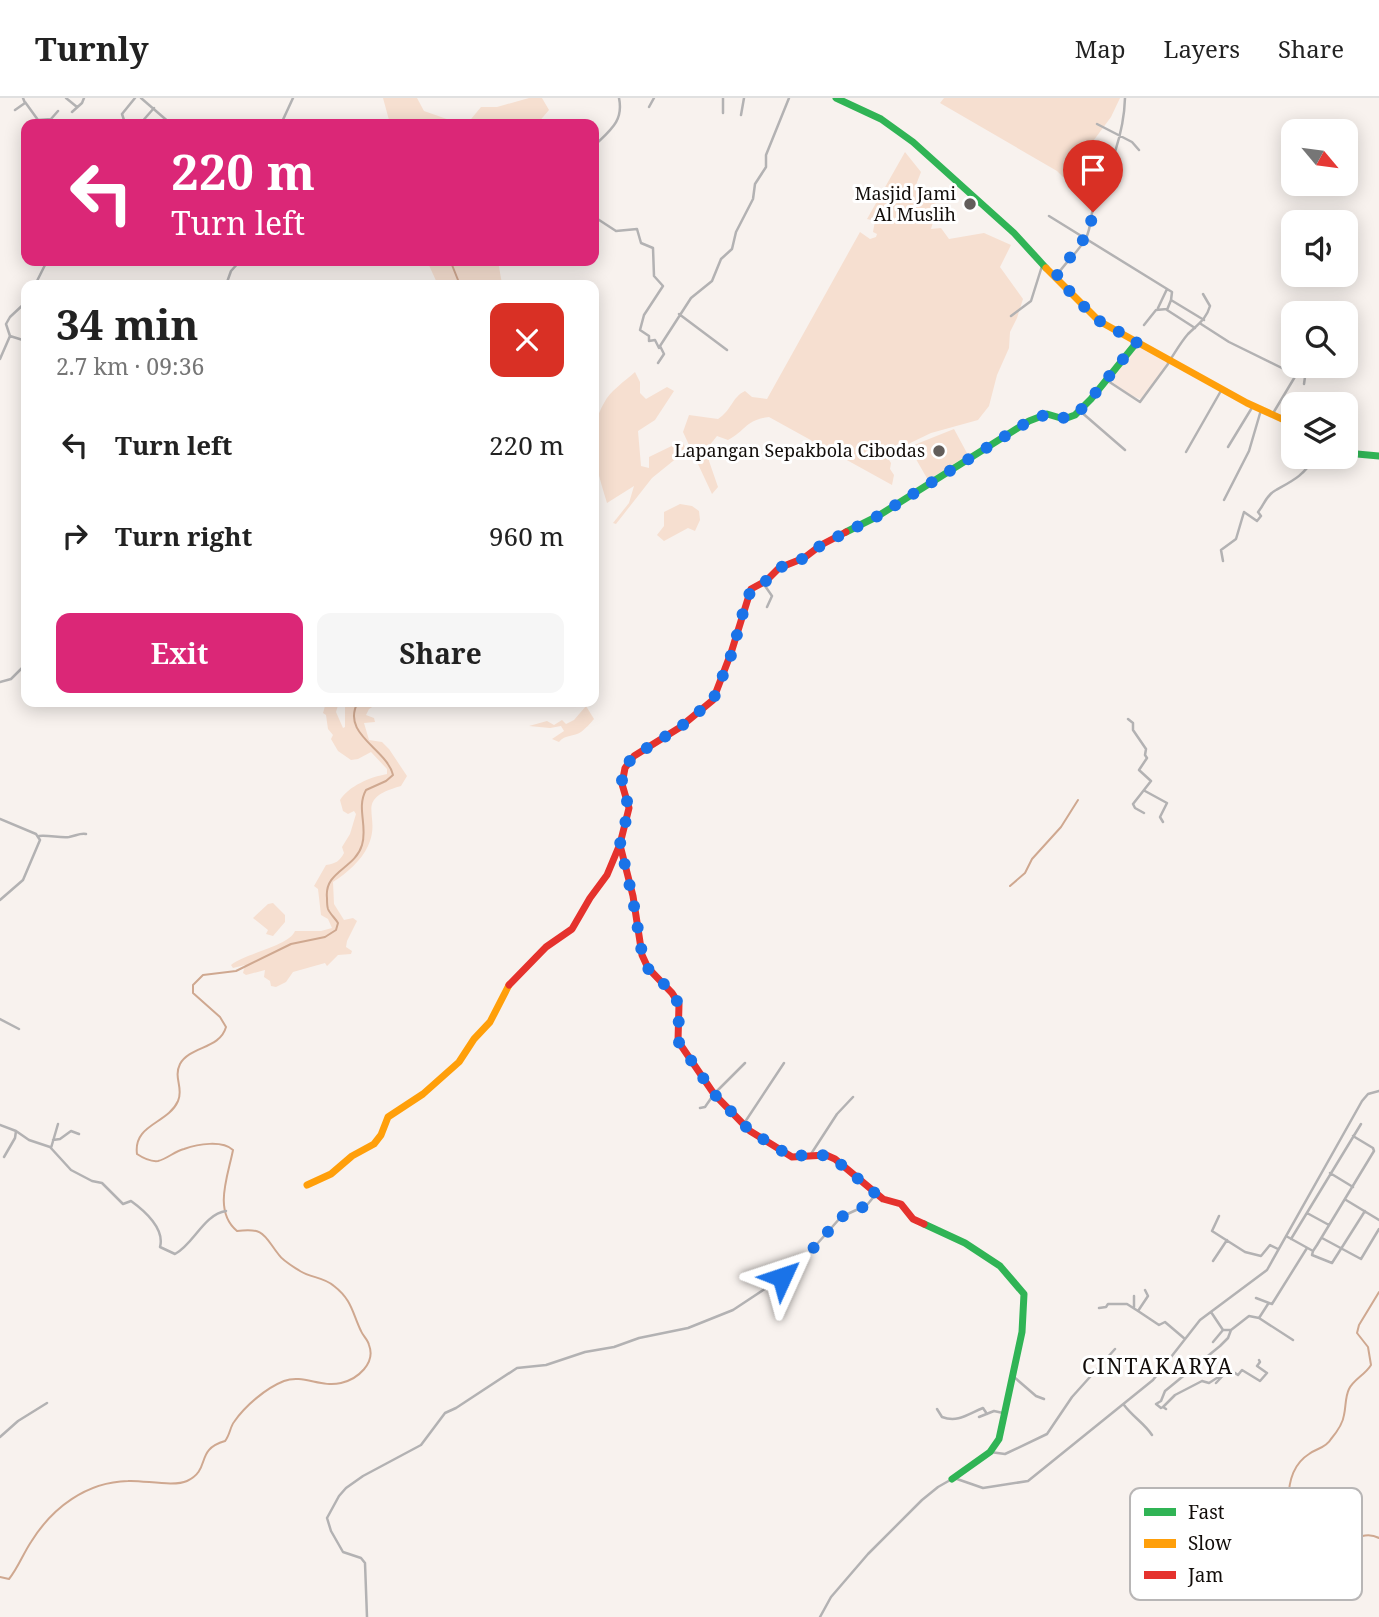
<!DOCTYPE html>
<html lang="en">
<head>
<meta charset="utf-8">
<style>
	:root { --surface:#fff; --page:#f6f6f6; --text:#222; --muted:#767676; --line:#e0e0e0; --accent:#db2777 }
	body { margin:0; font-family:"Noto Serif",serif; background:var(--page); color:var(--text); height:100vh; display:flex; flex-direction:column; font-size:26px; white-space:nowrap }
	* { box-sizing:border-box; margin:0 }
	p { font-size:23px; color:var(--muted) }
	.icon { flex:none; width:38px; height:38px; fill:none; stroke:currentColor; stroke-width:2; stroke-linecap:round; stroke-linejoin:round }
	.map { position:relative; flex:1; overflow:hidden }
	.drawer { position:absolute; left:21px; top:182px; width:578px; height:427px; display:flex; flex-direction:column; background:var(--surface); border-radius:14px; box-shadow:0 4px 18px #0003 }
	.drawer>* { flex:none }
	.top-card { position:absolute; left:21px; top:21px; width:578px; height:147px; border-radius:14px; box-shadow:0 4px 18px #0003; background:#db2777; color:#fff; overflow:hidden }
	.needle { width:46px; rotate:119deg }
	.tools { position:absolute; left:1281px; top:21px; display:grid; gap:14px }
	.tools a { display:grid; place-items:center; width:77px; height:77px; border-radius:14px; background:var(--surface); box-shadow:0 4px 18px #0003; font-size:35px }
	.pin { position:absolute; display:grid; place-items:center; width:60px; height:60px; color:#fff; margin:-72px -30px; border-radius:50% 50% 50% 0; rotate:-45deg; box-shadow:0 0 7px #0007 }
	.pin .icon { rotate:45deg }
	.me { position:absolute; width:77px; margin:-38px; rotate:48deg; stroke-linejoin:round; filter:drop-shadow(0 0 5px #0008) }
	.turn { display:flex; align-items:center; gap:24px; height:147px; padding:0 35px; font-size:32px }
	.turn .icon { width:91px; height:91px; stroke-width:2.5 }
	.turn b { display:block; font-size:49px; line-height:60px }
	.round { display:grid; place-items:center; flex:none; width:74px; height:74px; border-radius:14px; background:var(--page) }
	.head { display:flex; align-items:center; justify-content:space-between; height:119px; padding:0 35px }
	h1 { font-size:42px; font-weight:700; line-height:52px }
	.action { display:flex; gap:14px; margin-top:auto; padding:14px 35px }
	.action a { flex:1; height:80px; border-radius:14px; background:var(--accent); color:#fff; font-size:28px; font-weight:700; line-height:80px; text-align:center }
	.action a+a { background:var(--page); color:var(--text) }
	ul { padding:0; list-style:none }
	li { display:flex; align-items:center; gap:21px; height:91px; padding:0 35px }
	li div { flex:1 }
	li b { display:block; font-size:26px }
	li em { font-style:normal }
	header { display:flex; align-items:center; gap:42px; box-sizing:border-box; height:98px; padding:0 35px; background:var(--surface); border-bottom:2px solid var(--line) }
	header strong { font-size:33px }
	nav { display:flex; gap:38px; margin-inline-start:auto; font-size:24px }
	.map>svg:first-child { display:block }
	.built { fill:#f9e9e0 }
	.green { fill:#f6dfd0 }
	.lines { fill:none; stroke-linecap:round; stroke-linejoin:round }
	.stream { stroke:#cfa890; stroke-width:2 }
	.street { stroke:#b3b2b3; stroke-width:2.5 }
	.fast { stroke:#30b455; stroke-width:7 }
	.slow { stroke:#ff9f0a; stroke-width:7 }
	.jam { stroke:#e5322d; stroke-width:7 }
	.route { stroke:#1a73e8; stroke-width:12; stroke-dasharray:0 21.6 }
	.poi-dot { fill:#625d5a; stroke:#fff; stroke-width:2.5 }
	.labels { text-anchor:middle; stroke-width:6; stroke-linejoin:round; paint-order:stroke }
	.poi-label { font-size:18px; fill:#120d0a; stroke:#fff; text-anchor:end }
	.quarter-label { font-size:21px; letter-spacing:2px; fill:#120d0a; stroke:#fff }
	.key { fill:#fff; stroke:#b8b6b6; stroke-width:2 }
	.key-label { font-size:19px; fill:#120d0a }
</style>
</head>
<body>
<header>
<strong>Turnly</strong>
<nav><a>Map</a><a>Layers</a><a>Share</a></nav>
</header>
<div class="map">
<svg width="1379" height="1519" viewBox="0 0 1379 1519">
	<rect width="100%" height="100%" fill="#f8f2ee"/>
	<path class="built" d="M 1137,246 L 1168,262 L 1168,266 L 1141,301 L 1132,298 L 1108,281 Z"/>
	<path class="green" d="M 383,0 L 417,0 L 424,13 L 461,26 L 394,26 L 389,22 Z
		M 529,0 L 542,0 L 549,12 L 537,26 L 467,26 L 481,9 L 497,9 Z
		M 944,0 L 1120,0 L 1111,19 L 1065,81 L 1057,73 L 940,5 Z
		M 905,54 L 921,74 L 914,92 L 922,94 L 921,99 L 938,107 L 931,131 L 941,130 L 949,141 L 984,135 L 1011,147 L 1000,169 L 1023,201 L 1017,220 L 1010,234 L 1009,250 L 997,277 L 989,308 L 978,322 L 931,335 L 904,348 L 886,347 L 882,351 L 891,365 L 890,371 L 894,377 L 892,387 L 769,319 C 745,322 747,332 728,342 L 717,338 L 709,348 L 709,363 L 718,389 L 712,396 L 683,334 L 689,317 L 718,321 C 732,312 732,299 745,293 L 752,299 L 767,301 L 860,134 L 870,141 L 876,139 L 877,136 L 873,134 L 875,123 L 867,121 Z
		M 427,163 L 498,163 L 502,186 L 476,187 L 468,184 L 464,187 L 438,187 Z
		M 635,274 L 640,284 L 640,295 L 646,301 L 667,289 L 674,293 L 655,322 L 638,333 L 641,368 L 649,370 L 649,359 L 682,343 L 685,349 L 678,359 L 652,380 L 616,426 L 613,425 L 629,405 L 634,388 L 607,405 C 597,371 585,338 604,305 C 610,293 625,283 635,274 Z
		M 954,331 L 968,357 L 928,382 L 909,349 Z
		M 680,406 L 692,408 L 699,413 L 700,422 L 695,433 L 688,430 L 664,443 L 657,437 L 664,428 L 664,414 Z
		M 321,604 L 339,604 L 336,614 L 343,630 L 345,629 L 345,604 L 380,604 L 369,611 L 366,617 L 374,620 L 375,624 L 364,625 L 369,642 L 382,644 L 389,651 L 407,678 L 401,688 C 351,702 383,716 368,748 C 361,763 347,775 333,784 L 334,806 L 344,822 L 353,820 L 357,823 L 347,843 L 346,849 L 352,853 L 351,856 L 338,857 L 327,868 L 325,865 L 293,874 L 286,884 L 276,889 L 271,888 L 270,883 L 264,879 L 265,872 L 246,877 L 243,875 L 245,867 L 233,870 L 231,867 C 246,855 289,848 295,833 L 321,833 L 332,830 L 328,821 L 321,817 L 318,791 L 314,788 L 326,767 C 335,766 340,763 344,755 L 342,749 L 350,736 L 356,716 L 354,713 L 348,716 L 343,713 L 340,702 C 349,688 370,679 387,676 L 387,671 L 371,654 L 358,661 L 351,662 L 338,653 L 331,641 L 333,637 L 328,631 L 326,617 L 323,615 L 325,608 Z
		M 586,608 L 594,621 C 591,625 585,631 581,634 C 574,639 565,636 559,644 L 552,641 L 564,633 L 561,628 L 550,630 L 529,628 L 547,623 L 554,627 L 562,622 L 566,626 L 574,622 Z
		M 273,805 L 285,817 L 285,824 L 273,838 L 266,836 L 268,832 L 253,820 L 268,806 Z"/>
	<g class="lines">
		<path class="stream" d="M 452,167 L 460,187
			M 1010,788 L 1025,775 L 1032,761 L 1061,729 L 1078,702
			M 1379,1194 L 1359,1227 L 1357,1235 L 1368,1249 L 1371,1267 C 1365,1277 1354,1281 1349,1291 C 1345,1299 1346,1309 1344,1317 C 1343,1325 1336,1335 1331,1341 C 1326,1350 1317,1350 1309,1356 C 1290,1368 1287,1392 1289,1414 C 1289,1421 1287,1429 1291,1435 C 1304,1448 1320,1432 1336,1446 C 1352,1444 1364,1432 1379,1440
			M 0,1479 L 9,1481 C 18,1470 23,1456 31,1444 C 52,1410 86,1384 128,1383 C 143,1382 174,1389 187,1383 C 212,1371 194,1352 225,1343 C 230,1337 230,1329 234,1324 C 245,1308 266,1290 284,1283 C 303,1276 321,1290 341,1285 C 358,1281 376,1265 369,1247 C 368,1242 363,1238 361,1233 C 352,1214 352,1202 334,1188 C 324,1179 311,1180 300,1173 C 294,1169 283,1163 279,1157 C 264,1138 265,1129 237,1133 C 213,1113 228,1078 233,1052 C 222,1042 198,1046 184,1051 C 175,1053 167,1061 158,1063 C 150,1064 143,1060 137,1056 C 133,1026 168,1026 178,1003 C 184,990 173,980 180,966 C 190,948 220,951 226,929 L 220,919 L 193,895 L 193,887 L 203,877 L 236,873 L 291,846 L 325,839 L 336,832 L 338,825 C 335,820 330,816 328,811 C 327,808 327,804 327,800 C 324,773 355,771 362,747 C 368,728 356,710 366,692 L 386,683 L 393,677 C 387,651 340,636 358,604"/>
		<path class="street" d="M 66,0 L 77,9
			M 141,0 L 171,26
			M 25,4 L 38,22 L 51,21 L 58,13
			M 649,9 L 654,0
			M 15,12 L 25,5 L 23,0
			M 72,14 L 82,5 L 84,0
			M 723,15 L 723,0
			M 741,17 L 744,0
			M 121,26 L 124,22 L 122,16 L 135,0
			M 140,26 L 154,10
			M 281,26 L 293,0
			M 1097,26 L 1132,44 L 1139,52
			M 593,49 C 609,33 624,24 619,0
			M 1085,72 L 1105,84
			M 593,118 L 616,133 L 637,131 L 641,145 L 653,150 L 654,178 L 663,188 L 644,217 L 640,232 L 649,238 L 649,243 L 655,242 L 659,250
			M 1049,118 L 1172,194 L 1171,202 L 1204,222
			M 1056,179 C 1064,165 1078,155 1086,140 C 1092,128 1090,116 1095,104 C 1110,70 1124,37 1125,0
			M 35,187 L 47,163
			M 226,187 L 231,173 L 240,163
			M 1171,202 L 1167,212 L 1195,230
			M 26,204 L 10,219 L 6,226 L 10,238 L 26,243
			M 1158,210 L 1167,191
			M 679,216 L 727,252
			M 1011,218 L 1031,203 L 1042,168
			M 1201,226 L 1229,244 L 1296,277 L 1272,317
			M 1144,227 L 1156,212 L 1167,211
			M 0,261 L 10,238
			M 1170,262 C 1176,253 1181,244 1188,236 C 1198,226 1206,222 1210,208 L 1203,196
			M 658,265 L 664,256 L 660,248 L 691,200 L 712,183 L 721,161 L 732,151 L 736,134 L 753,101 L 755,86 L 766,69 L 766,57 L 789,0
			M 1296,277 L 1305,279 L 1304,286
			M 1108,283 L 1140,304 L 1168,266 L 1168,260
			M 1080,313 L 1125,352
			M 1228,349 L 1253,308
			M 1186,354 L 1222,291
			M 1224,402 L 1249,353 L 1261,312
			M 1223,463 L 1221,452 L 1236,441 L 1244,414 L 1257,423 L 1261,418 L 1258,414 C 1264,407 1266,397 1276,392 C 1294,382 1303,378 1315,359
			M 763,485 L 772,498 L 767,509
			M 0,584 L 11,581 L 26,566
			M 1128,621 L 1133,625 L 1133,632 L 1146,651 L 1145,657 L 1147,660 L 1139,672 L 1151,683 L 1133,706 L 1135,710 L 1144,715
			M 1145,693 L 1167,705 L 1160,719 L 1163,724
			M 0,721 L 36,736 L 40,742 L 23,782 L 0,802
			M 39,738 C 49,737 60,740 69,739 C 76,738 79,735 86,736
			M 0,921 L 19,931
			M 700,1010 L 705,1009 L 714,996 L 745,965
			M 0,1027 L 16,1033 L 29,1042 L 50,1049 L 71,1072 L 92,1083 L 102,1085 L 123,1106 L 131,1103 C 145,1113 165,1131 160,1149 L 175,1156 C 193,1147 204,1116 226,1113
			M 743,1027 L 784,965
			M 53,1042 L 60,1041 L 71,1033 L 79,1036
			M 51,1050 L 58,1026
			M 811,1056 L 837,1016 L 853,999
			M 4,1059 L 15,1040 L 16,1033
			M 1330,1075 L 1353,1089
			M 1346,1102 L 1379,1122
			M 1307,1115 L 1329,1127
			M 1219,1118 L 1212,1133 L 1245,1154 L 1261,1158 L 1270,1147 L 1278,1151
			M 1286,1138 L 1313,1153 L 1317,1147 L 1374,1053 L 1373,1050 L 1353,1038
			M 1322,1140 L 1361,1161 L 1379,1131
			M 1291,1141 L 1361,1026
			M 1313,1153 L 1312,1157 L 1332,1165 L 1365,1113
			M 1213,1163 L 1227,1142
			M 1145,1192 L 1148,1198 L 1138,1213 L 1159,1227 L 1165,1224 L 1185,1241
			M 1134,1198 L 1134,1209
			M 1256,1200 L 1272,1206 L 1307,1150
			M 1099,1210 L 1106,1209 L 1108,1206 L 1127,1206 L 1138,1213
			M 1211,1214 L 1223,1232 L 1213,1244
			M 1259,1220 L 1293,1242
			M 1223,1232 L 1231,1232 L 1249,1218 L 1259,1220 L 1268,1206
			M 1014,1279 L 1036,1298 L 1044,1301
			M 1216,1285 L 1229,1271 L 1238,1277 L 1242,1272 L 1260,1283 L 1267,1275 L 1257,1268 L 1260,1264 L 1259,1262
			M 1124,1307 C 1133,1319 1144,1325 1152,1337
			M 1163,1309 L 1161,1310 L 1156,1306 L 1161,1303 L 1165,1293 L 1220,1248 L 1228,1240 L 1231,1232
			M 937,1311 L 942,1319 C 958,1325 968,1316 983,1310 L 987,1316
			M 1166,1311 L 1163,1309 L 1175,1297 L 1202,1283 L 1209,1285 L 1220,1278
			M 979,1319 L 994,1313 L 1003,1315
			M 0,1339 L 18,1323 L 47,1305
			M 990,1354 L 1005,1356 L 1047,1336 L 1072,1299 L 1115,1251
			M 367,1519 L 365,1465 L 361,1460 L 343,1454 L 331,1433 L 327,1420 L 339,1398 L 346,1390 L 363,1378 L 421,1347 L 445,1315 L 456,1310 L 517,1270 L 546,1267 L 585,1254 L 614,1249 L 639,1240 L 688,1230 L 733,1212 L 780,1181 L 794,1166 L 809,1155 L 841,1119 L 867,1107 L 876,1096
			M 820,1519 L 831,1499 L 868,1456 L 922,1402 L 938,1389 L 952,1381 L 957,1381 L 983,1390 L 1028,1383 L 1153,1282 L 1200,1222 L 1267,1172 L 1362,1003 L 1368,996 L 1379,993"/>
		<path class="fast" d="M 836,0 L 881,21 L 913,44 L 1014,135 L 1046,170
			M 1346,355 L 1379,358
			M 846,434 L 878,418 L 1029,323 L 1047,316 L 1064,321 L 1075,317 L 1091,301 L 1137,244
			M 924,1126 L 965,1145 L 1000,1168 L 1024,1196 L 1022,1234 L 999,1341 L 990,1354 L 952,1381"/>
		<path class="slow" d="M 1046,170 L 1099,223 L 1247,305 L 1293,326
			M 307,1087 L 331,1076 L 352,1058 L 374,1046 L 381,1037 L 388,1019 L 423,996 L 459,964 L 474,941 L 490,924 L 509,887"/>
		<path class="jam" d="M 620,747 L 633,798 L 642,857 L 648,870 L 672,895 L 679,906 L 678,943 L 714,996 L 750,1033 L 792,1059 L 826,1057 L 835,1061 L 883,1101 L 901,1106 L 913,1121 L 924,1126
			M 509,887 L 546,849 L 572,831 L 590,800 L 607,777 L 620,746 L 629,710 L 622,686 L 625,670 L 634,658 L 679,630 L 713,602 L 731,555 L 751,491 L 766,483 L 779,470 L 804,460 L 821,447 L 846,434"/>
	</g>
	<g class="lines">
		<path class="route" d="M 782,1179 L 794,1166 L 809,1155 L 841,1119 L 867,1107 L 876,1096 L 831,1058 L 811,1056 L 792,1059 L 750,1033 L 714,996 L 678,943 L 676,934 L 680,919 L 679,906 L 665,887 L 649,872 L 643,861 L 633,802 L 620,746 L 629,710 L 622,686 L 622,676 L 627,666 L 634,658 L 679,630 L 713,602 L 732,555 L 747,500 L 753,490 L 766,483 L 779,470 L 807,459 L 821,447 L 878,418 L 1029,323 L 1047,316 L 1069,321 L 1084,309 L 1137,244 L 1096,221 L 1056,179 C 1071,154 1088,146 1093,114"/>
	</g>
	<g class="poi-dot">
		<circle cx="970" cy="106" r="7"/>
		<circle cx="939" cy="353" r="7"/>
	</g>
	<g class="labels">
		<g class="poi-label">
			<text x="956" y="102">Masjid Jami<tspan x="956" dy="21">Al Muslih</tspan></text>
			<text x="925" y="359">Lapangan Sepakbola Cibodas</text>
		</g>
		<g class="quarter-label">
			<text x="1158" y="1276">CINTAKARYA</text>
		</g>
	</g>
	<rect x="1130" y="1390" width="232" height="112" rx="10" class="key"/>
	<rect x="1144" y="1410" width="32" height="8" fill="#30b455"/>
	<rect x="1144" y="1441" width="32" height="9" fill="#ff9f0a"/>
	<rect x="1144" y="1473" width="32" height="8" fill="#e5322d"/>
	<g class="key-label">
		<text x="1188" y="1421">Fast</text>
		<text x="1188" y="1452">Slow</text>
		<text x="1188" y="1484">Jam</text>
	</g>
</svg>
<div class="tools">
<a><svg class="needle" viewBox="-14 -14 28 28"><path d="M0-13l5 13h-10z" fill="#e53935"/><path d="M0 13l5-13h-10z" fill="#767676"/></svg></a>
<a><svg class="icon" aria-label="sound" viewBox="0 0 24 24"><path d="M4 9h4l5-4v14l-5-4H4zM17 9q2 3 0 6"/></svg></a>
<a><svg class="icon" aria-label="search" viewBox="0 0 24 24"><circle cx="10" cy="10" r="6"/><path d="M15 15l6 6"/></svg></a>
<a><svg class="icon" aria-label="layers" viewBox="0 0 24 24"><path d="M12 4l9 5-9 5-9-5zM3 14l9 5 9-5"/></svg></a>
</div>
<div class="pin" style="left:1093px;top:114px;background:#d93025"><svg class="icon" aria-label="arrive" viewBox="0 0 24 24"><path d="M6 21V4h12l-3 4 3 4H6"/></svg></div>
<svg class="me" style="left:782px;top:1179px" viewBox="-20 -20 40 40"><path d="M0-17L14 15 0 8-14 15z" fill="#1a73e8" stroke="#fff" stroke-width="4"/></svg>
<div class="top-card">
<div class="turn"><svg class="icon" aria-label="left" viewBox="0 0 24 24"><path d="M17 20v-9H6M10 6l-5 5 5 5"/></svg><div><b>220 m</b>Turn left</div></div>
</div>
<section class="drawer">
<div class="head"><div><h1>34 min</h1><p>2.7 km · 09:36</p></div><a class="round" style="background:#d93025;color:#fff"><svg class="icon" aria-label="close" viewBox="0 0 24 24"><path d="M6 6l12 12M18 6L6 18"/></svg></a></div>
<ul>
<li><svg class="icon" aria-label="left" viewBox="0 0 24 24"><path d="M17 20v-9H6M10 6l-5 5 5 5"/></svg><div><b>Turn left</b></div><em>220 m</em></li>
<li><svg class="icon" aria-label="right" viewBox="0 0 24 24"><path d="M7 20v-9h11M14 6l5 5-5 5"/></svg><div><b>Turn right</b></div><em>960 m</em></li>
</ul>
<div class="action"><a>Exit</a><a>Share</a></div>
</section>
</div>
</body>
</html>
